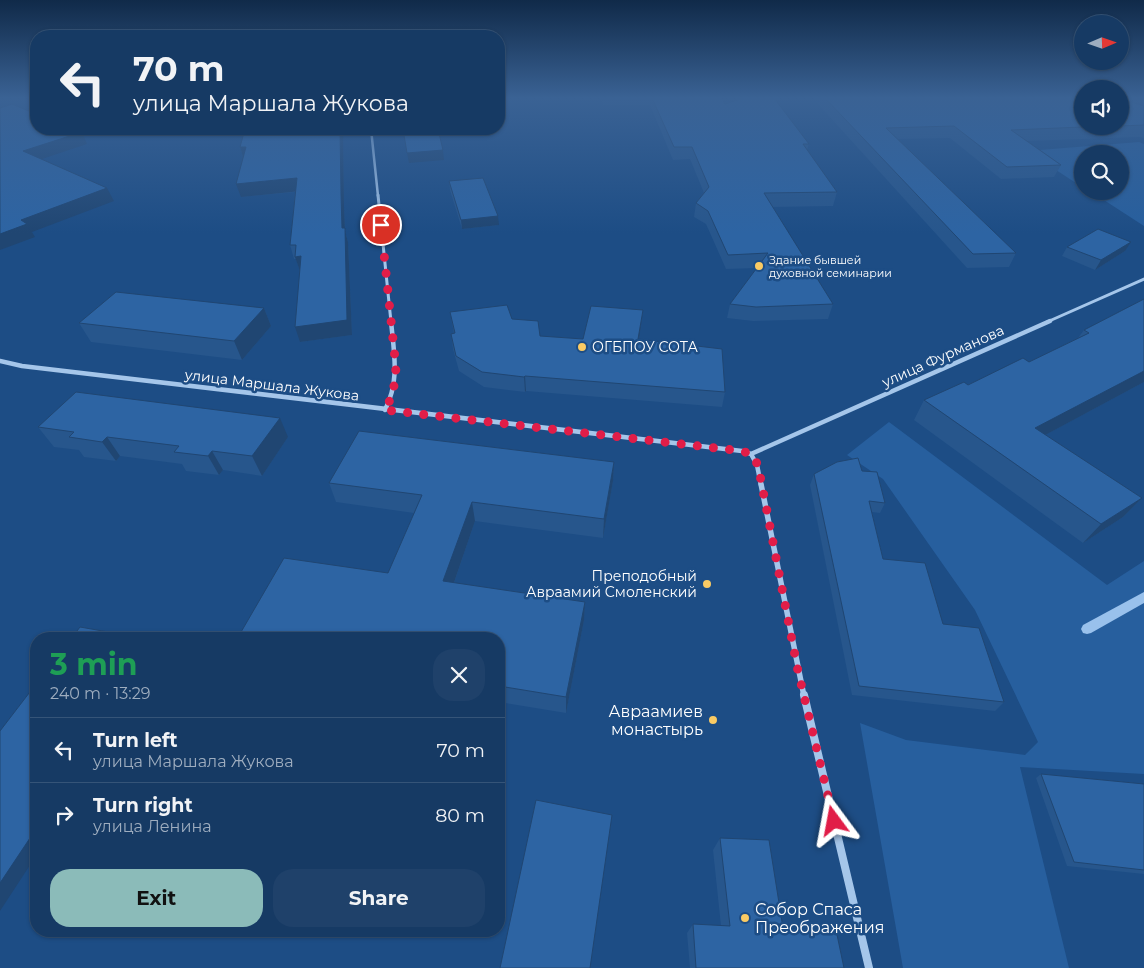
<!DOCTYPE html>
<html lang="en">
<head>
<meta charset="utf-8">
<style>
	:root { --surface:#163a64; --page:#1f416a; --text:#f1f3f6; --muted:#9eadbf; --line:#355478; --accent:#8bbbb9 }
	body { margin:0; font-family:Montserrat,sans-serif; background:var(--page); color:var(--text); height:100vh; display:flex; flex-direction:column; font-size:19px; white-space:nowrap }
	* { box-sizing:border-box; margin:0 }
	p { font-size:16px; color:var(--muted) }
	.icon { flex:none; width:28px; height:28px; fill:none; stroke:currentColor; stroke-width:2; stroke-linecap:round; stroke-linejoin:round }
	.map { position:relative; flex:1; overflow:hidden }
	.side { position:absolute; left:30px; top:632px; width:475px; height:305px; display:flex; flex-direction:column; background:var(--surface); border-radius:20px; box-shadow:0 1px 4px #0004,0 0 0 1px var(--line) }
	.side>* { flex:none }
	.hud { position:absolute; left:30px; top:30px; width:475px; height:105px; border-radius:20px; box-shadow:0 1px 4px #0004,0 0 0 1px var(--line); background:#163a64; color:var(--text); overflow:hidden }
	.needle { width:32px; rotate:88deg }
	.buttons { position:absolute; left:1074px; top:15px; display:grid; gap:10px }
	.buttons a { display:grid; place-items:center; width:55px; height:55px; border-radius:50%; background:var(--surface); box-shadow:0 1px 4px #0004,0 0 0 1px var(--line); font-size:25px }
	.pin { position:absolute; display:grid; place-items:center; width:42px; height:42px; color:#fff; margin:-21px; border:2px solid #fff; border-radius:50%; box-shadow:0 1px 5px #0007 }
	.me { position:absolute; width:55px; margin:-28px; rotate:347deg; stroke-linejoin:round; filter:drop-shadow(0 0 4px #0008) }
	.turn { display:flex; align-items:center; gap:18px; height:105px; padding:0 20px; font-size:22px }
	.turn .icon { width:65px; height:65px; stroke-width:2.5 }
	.turn b { display:block; font-size:35px; line-height:42px }
	.round { display:grid; place-items:center; flex:none; width:52px; height:52px; border-radius:20px; background:var(--page) }
	.headline { display:flex; align-items:center; justify-content:space-between; height:85px; padding:0 20px }
	h1 { font-size:30px; font-weight:700; line-height:38px; color:#1e9e55 }
	.primary-button { display:flex; gap:10px; margin-top:auto; padding:10px 20px }
	.primary-button a { flex:1; height:58px; border-radius:20px; background:var(--accent); color:#111; font-size:20px; font-weight:700; line-height:58px; text-align:center }
	.primary-button a+a { background:var(--page); color:var(--text) }
	ul { padding:0; list-style:none }
	li { display:flex; align-items:center; gap:15px; height:65px; padding:0 20px; border-top:1px solid var(--line) }
	li div { flex:1 }
	li b { display:block; font-size:19px }
	li em { font-style:normal }
	.map>svg:first-child { display:block }
	.green { fill:#275f9e }
	.lines { fill:none; stroke-linecap:round; stroke-linejoin:round }
	.stream { fill:#99c1ec; fill-rule:evenodd }
	.minor-far4 { stroke:#a5c6ea; stroke-width:2.5 }
	.minor-far3 { stroke:#a5c6ea; stroke-width:3 }
	.minor-far2 { stroke:#a5c6ea; stroke-width:4.5 }
	.minor-far1 { stroke:#a5c6ea; stroke-width:5.5 }
	.minor { stroke:#a5c6ea; stroke-width:8 }
	.wall { fill:#27568c }
	.shaded-wall { fill:#204672 }
	.building { fill:#2d64a3; stroke:#204672 }
	.route { stroke:#e11d48; stroke-width:9; stroke-dasharray:0 16.2 }
	.poi-dot { fill:#facb64; stroke:#1d4d85; stroke-width:2 }
	.labels { text-anchor:middle; stroke-width:5; stroke-linejoin:round; paint-order:stroke }
	.far-poi-label { font-size:11px; fill:#fff; stroke:#1d4d85; text-anchor:start }
	.poi-label { font-size:14px; fill:#fff; stroke:#1d4d85; text-anchor:start }
	.street-label { font-size:14px; fill:#fff; stroke:#1d4d85 }
	.near-poi-label { font-size:16px; fill:#fff; stroke:#1d4d85; text-anchor:end }
</style>
</head>
<body>
<div class="map">
<svg width="1144" height="968" viewBox="0 0 1144 968">
	<rect width="100%" height="100%" fill="#1d4d85"/>
	<path class="green" d="M 1139,142 L 1144,144 L 1144,226 L 1090,191 L 1120,191 L 1120,154 L 1082,154 L 1082,187 L 1027,151 Z
		M 889,422 L 1107,585 L 1144,561 L 1144,774 L 1020,767 L 1069,968 L 903,968 L 860,723 L 906,740 L 1025,755 L 1038,742 L 975,610 L 883,479 L 847,455 Z"/>
	<g class="lines">
		<path class="stream" d="M 1144,592 L 1144,603 L 1091,633 L 1087,634 L 1083,633 L 1081,629 L 1083,625 Z"/>
		<path class="minor-far4" d="M 371,129 L 378,196"/>
		<path class="minor-far3" d="M 378,195 L 391,322
			M 1047,322 L 1144,279"/>
		<path class="minor-far2" d="M 0,361 L 22,366 L 742,451 L 751,454
			M 385,410 C 400,380 394,354 391,321
			M 751,454 L 757,465 L 761,485
			M 751,454 L 1050,321"/>
		<path class="minor-far1" d="M 761,484 L 804,696"/>
		<path class="minor" d="M 804,695 L 869,968"/>
	</g>
	<path class="wall" d="M 499,98 L 504,98 L 504,109 L 499,109 Z
		M 602,98 L 722,98 L 725,104 L 809,144 L 807,150 L 837,192 L 833,206 L 772,207 L 833,304 L 828,319 L 753,321 L 727,318 L 730,304 L 757,268 L 726,269 L 706,224 L 694,217 L 696,203 L 704,193 L 690,159 L 673,160 L 650,105 L 603,105 Z
		M 820,98 L 1082,98 L 1082,126 L 1120,126 L 1120,98 L 1144,98 L 1144,138 L 1139,137 L 1027,141 L 1061,165 L 1054,177 L 1001,179 L 950,138 L 898,139 L 1016,253 L 1009,267 L 967,268 L 818,104 Z
		M 245,129 L 343,129 L 344,207 L 345,231 L 348,242 L 352,335 L 300,342 L 300,271 L 296,259 L 294,259 L 290,245 L 295,192 L 241,197 L 243,157 L 240,147 Z
		M 449,181 L 499,225 L 462,229 L 450,190 Z
		M 1067,247 L 1125,251 L 1095,270 L 1062,256 Z
		M 1144,299 L 1144,382 L 1045,435 L 1142,498 L 1123,517 L 1083,543 L 914,420 L 924,400 L 1029,362 L 1078,338 L 1084,330 Z
		M 264,308 L 271,326 L 242,360 L 91,342 L 79,323 Z
		M 643,310 L 639,340 L 725,392 L 722,407 L 526,391 L 525,392 L 484,387 L 459,371 L 453,349 L 451,334 L 454,334 L 450,312 L 512,319 L 540,336 L 583,339 Z
		M 38,427 L 288,437 L 262,476 L 223,470 L 219,475 L 186,471 L 182,464 L 120,456 L 116,461 L 84,457 L 79,450 L 54,447 Z
		M 614,462 L 613,481 L 603,538 L 475,521 L 454,583 L 585,602 L 584,620 L 566,713 L 499,702 L 499,639 L 388,573 L 414,513 L 336,502 L 329,483 Z
		M 862,471 L 885,503 L 880,513 L 872,512 L 883,559 L 943,624 L 1004,702 L 995,711 L 852,695 L 810,485 L 814,474 Z
		M 1041,774 L 1144,784 L 1144,874 L 1067,866 L 1036,778 Z
		M 720,838 L 783,928 L 844,968 L 690,968 L 687,933 L 693,924 L 721,926 L 713,850 Z"/>
	<path class="shaded-wall" d="M 340,129 L 343,129 L 344,207 L 345,231 L 348,242 L 352,335 L 300,342 L 295,327 L 341,194 Z
		M 82,132 L 87,144 L 30,163 L 23,151 Z
		M 240,147 L 246,147 L 244,160 Z
		M 443,150 L 444,160 L 409,163 L 407,153 Z
		M 297,178 L 301,191 L 241,197 L 236,184 Z
		M 107,188 L 114,201 L 32,232 L 35,237 L 0,250 L 0,234 L 21,220 Z
		M 498,216 L 499,225 L 462,229 L 461,220 Z
		M 1131,242 L 1125,251 L 1095,270 L 1101,260 Z
		M 301,256 L 300,271 L 295,257 Z
		M 264,308 L 271,326 L 242,360 L 234,341 Z
		M 643,310 L 641,325 L 637,354 L 638,339 Z
		M 1144,371 L 1144,382 L 1021,448 L 1035,428 Z
		M 525,376 L 526,391 L 525,392 L 524,377 Z
		M 280,418 L 288,437 L 262,476 L 252,456 Z
		M 107,437 L 120,456 L 116,461 L 102,442 Z
		M 212,451 L 223,470 L 219,475 L 208,456 Z
		M 614,462 L 613,481 L 603,538 L 604,519 Z
		M 1142,498 L 1123,517 L 1083,543 L 1101,524 Z
		M 472,502 L 475,521 L 448,600 L 443,581 Z
		M 585,602 L 584,620 L 566,713 L 566,697 Z
		M 36,829 L 36,856 L 0,911 L 0,883 Z"/>
	<path class="building" d="M 499,98 L 503,98 L 503,100 L 499,100 Z
		M 652,98 L 722,98 L 725,104 L 742,98 L 774,98 L 809,144 L 803,144 L 837,192 L 764,193 L 833,304 L 756,307 L 730,304 L 768,253 L 728,255 L 708,211 L 696,203 L 709,187 L 692,147 L 674,147 Z
		M 825,98 L 1082,98 L 1082,126 L 1106,126 L 1011,130 L 1061,165 L 1007,167 L 954,126 L 886,128 L 1016,253 L 973,254 Z
		M 1120,98 L 1124,98 L 1125,100 L 1144,106 L 1144,125 L 1120,126 Z
		M 12,104 L 36,114 L 36,129 L 73,129 L 82,132 L 23,151 L 107,188 L 21,220 L 27,224 L 0,234 L 0,108 Z
		M 245,129 L 340,129 L 341,194 L 342,228 L 345,228 L 347,320 L 295,327 L 301,256 L 295,257 L 296,245 L 290,245 L 297,178 L 236,184 L 246,147 L 240,147 Z
		M 403,129 L 438,129 L 443,150 L 407,153 Z
		M 483,178 L 498,216 L 461,220 L 449,181 Z
		M 1098,229 L 1131,242 L 1101,260 L 1067,247 Z
		M 116,292 L 264,308 L 234,341 L 79,323 Z
		M 1144,299 L 1144,371 L 1035,428 L 1142,498 L 1101,524 L 924,400 L 964,382 L 968,385 L 1023,358 L 1029,362 L 1089,333 L 1084,330 Z
		M 507,305 L 512,319 L 538,321 L 540,336 L 583,339 L 591,306 L 643,310 L 638,339 L 722,349 L 725,392 L 525,376 L 524,377 L 482,372 L 456,356 L 451,334 L 455,333 L 450,312 Z
		M 76,392 L 280,418 L 252,456 L 212,451 L 208,456 L 174,452 L 179,446 L 107,437 L 102,442 L 69,437 L 74,432 L 38,427 Z
		M 359,431 L 614,462 L 604,519 L 472,502 L 443,581 L 585,602 L 566,697 L 499,686 L 499,639 L 237,639 L 284,558 L 388,573 L 422,495 L 329,483 Z
		M 858,458 L 862,471 L 877,472 L 885,503 L 869,501 L 883,559 L 925,563 L 943,624 L 979,628 L 1004,702 L 859,686 L 814,474 L 837,462 Z
		M 80,627 L 148,639 L 71,639 Z
		M 36,684 L 36,829 L 0,883 L 0,731 Z
		M 1041,774 L 1144,784 L 1144,870 L 1074,862 Z
		M 536,800 L 612,815 L 590,968 L 500,968 Z
		M 720,838 L 769,840 L 783,928 L 836,930 L 844,968 L 696,968 L 693,924 L 730,926 Z"/>
	<linearGradient id="sky" x2="0" y2="1"><stop stop-color="#102a49"/><stop offset="0.42" stop-color="#3a6294"/><stop offset="1" stop-color="#3a6294" stop-opacity="0"/></linearGradient>
	<rect width="1144" height="233" fill="url(#sky)"/>
	<g class="lines">
		<path class="route" d="M 381,225 L 396,368 L 393,394 L 385,410 L 742,451 L 751,454 L 758,465 L 798,671 L 834,821"/>
	</g>
	<g class="poi-dot">
		<circle cx="759" cy="266" r="5"/>
		<circle cx="582" cy="347" r="5"/>
		<circle cx="707" cy="584" r="5"/>
		<circle cx="713" cy="720" r="5"/>
		<circle cx="745" cy="918" r="5"/>
	</g>
	<g class="labels">
		<g class="far-poi-label">
			<text x="769" y="264">Здание бывшей<tspan x="769" dy="13">духовной семинарии</tspan></text>
		</g>
		<g class="poi-label">
			<text x="592" y="352">ОГБПОУ СОТА</text>
			<text x="697" y="581" text-anchor="end">Преподобный<tspan x="697" dy="16">Авраамий Смоленский</tspan></text>
		</g>
		<g class="street-label">
			<text transform="translate(943 356) rotate(-24)" y="5">улица Фурманова</text>
			<text transform="translate(272 385) rotate(7)" y="5">улица Маршала Жукова</text>
		</g>
		<g class="near-poi-label">
			<text x="703" y="717">Авраамиев<tspan x="703" dy="18">монастырь</tspan></text>
			<text x="755" y="915" text-anchor="start">Собор Спаса<tspan x="755" dy="18">Преображения</tspan></text>
		</g>
	</g>
</svg>
<div class="buttons">
<a><svg class="needle" viewBox="-14 -14 28 28"><path d="M0-13l5 13h-10z" fill="#e53935"/><path d="M0 13l5-13h-10z" fill="#9eadbf"/></svg></a>
<a><svg class="icon" aria-label="sound" viewBox="0 0 24 24"><path d="M4 9h4l5-4v14l-5-4H4zM17 9q2 3 0 6"/></svg></a>
<a><svg class="icon" aria-label="search" viewBox="0 0 24 24"><circle cx="10" cy="10" r="6"/><path d="M15 15l6 6"/></svg></a>
</div>
<div class="pin" style="left:381px;top:225px;background:#d93025"><svg class="icon" aria-label="arrive" viewBox="0 0 24 24"><path d="M6 21V4h12l-3 4 3 4H6"/></svg></div>
<svg class="me" style="left:834px;top:821px" viewBox="-20 -20 40 40"><path d="M0-17L14 15 0 8-14 15z" fill="#e11d48" stroke="#fff" stroke-width="4"/></svg>
<div class="hud">
<div class="turn"><svg class="icon" aria-label="left" viewBox="0 0 24 24"><path d="M17 20v-9H6M10 6l-5 5 5 5"/></svg><div><b>70 m</b>улица Маршала Жукова</div></div>
</div>
<section class="side">
<div class="headline"><div><h1>3 min</h1><p>240 m · 13:29</p></div><a class="round"><svg class="icon" aria-label="close" viewBox="0 0 24 24"><path d="M6 6l12 12M18 6L6 18"/></svg></a></div>
<ul>
<li><svg class="icon" aria-label="left" viewBox="0 0 24 24"><path d="M17 20v-9H6M10 6l-5 5 5 5"/></svg><div><b>Turn left</b><p>улица Маршала Жукова</p></div><em>70 m</em></li>
<li><svg class="icon" aria-label="right" viewBox="0 0 24 24"><path d="M7 20v-9h11M14 6l5 5-5 5"/></svg><div><b>Turn right</b><p>улица Ленина</p></div><em>80 m</em></li>
</ul>
<div class="primary-button"><a>Exit</a><a>Share</a></div>
</section>
</div>
</body>
</html>
